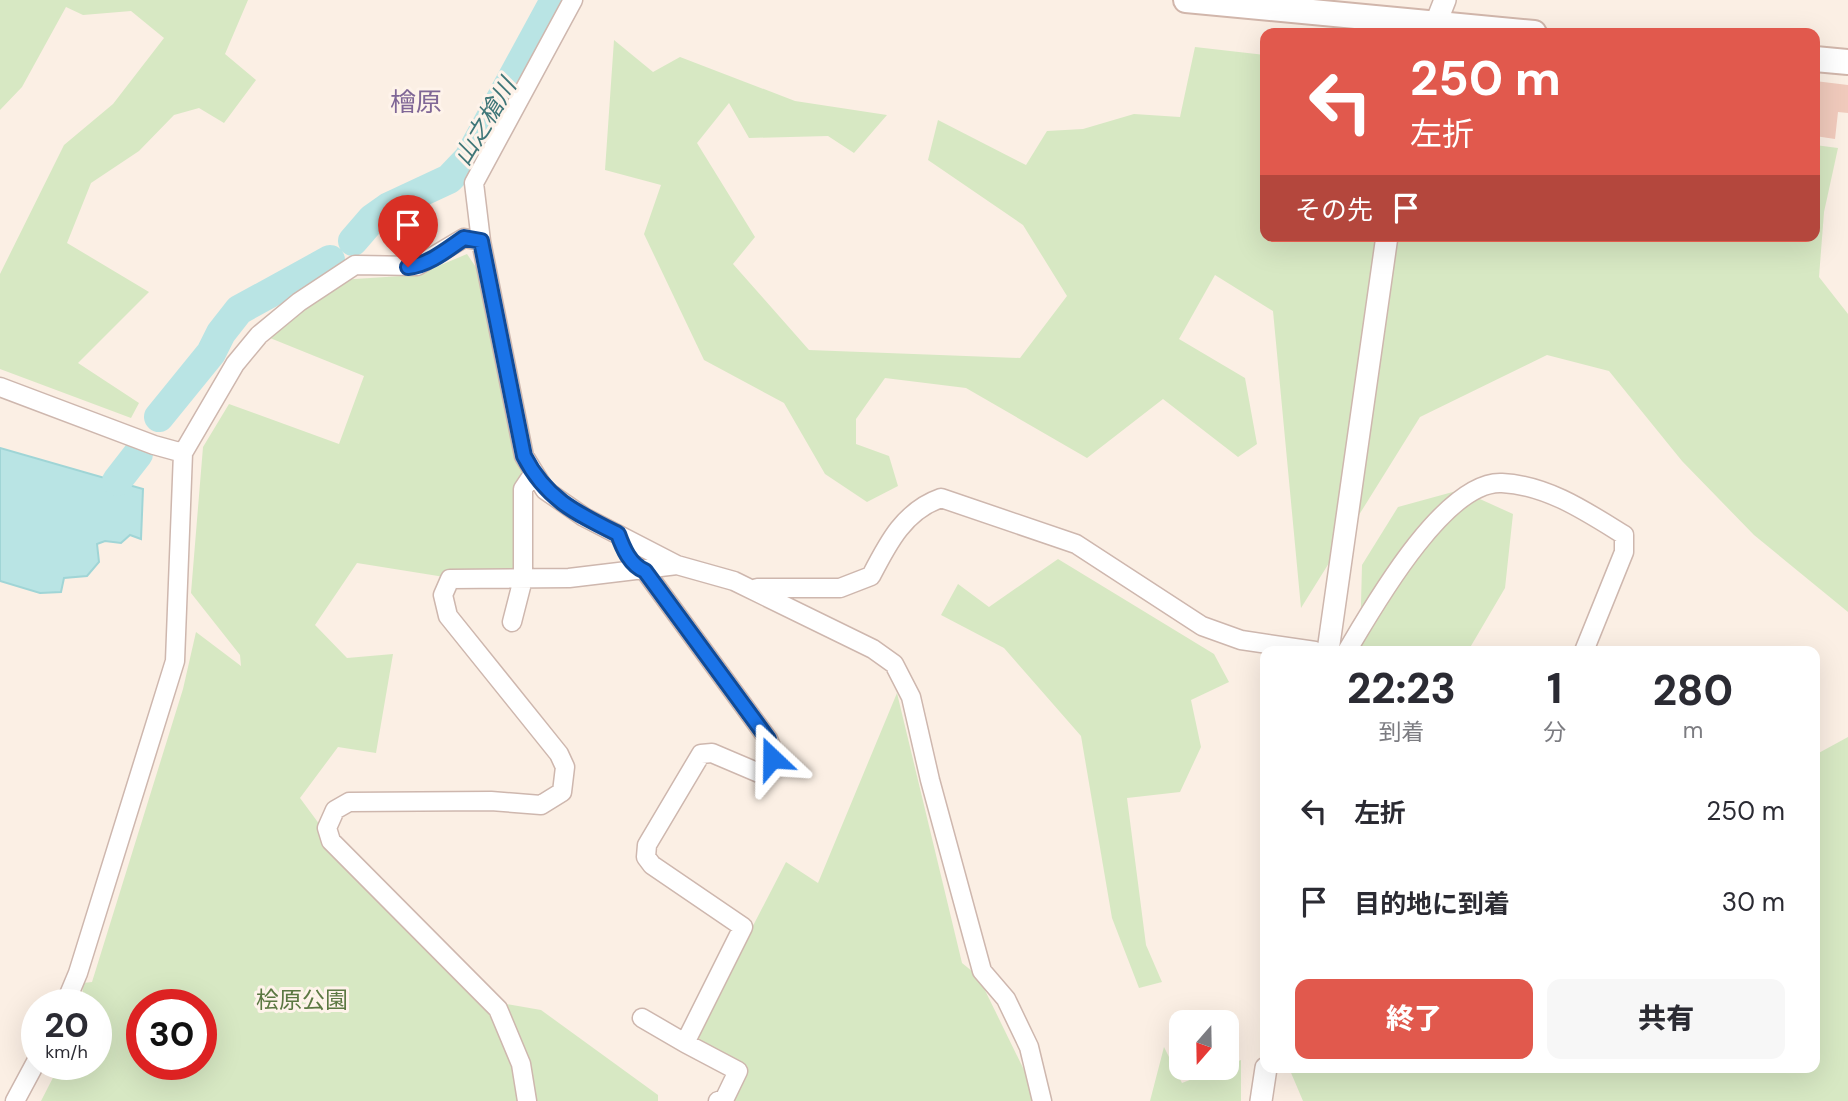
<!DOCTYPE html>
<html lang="ja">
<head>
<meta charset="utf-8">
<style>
	:root { --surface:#fff; --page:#f7f7f7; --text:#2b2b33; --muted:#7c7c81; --accent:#e1594d }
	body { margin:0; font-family:"DM Sans","Noto Sans JP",sans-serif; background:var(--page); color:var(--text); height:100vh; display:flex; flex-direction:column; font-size:26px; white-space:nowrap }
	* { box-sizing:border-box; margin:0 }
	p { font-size:23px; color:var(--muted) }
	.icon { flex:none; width:38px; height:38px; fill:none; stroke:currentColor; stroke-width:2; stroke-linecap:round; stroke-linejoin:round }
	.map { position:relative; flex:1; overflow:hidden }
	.drawer { position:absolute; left:1260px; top:646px; width:560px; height:427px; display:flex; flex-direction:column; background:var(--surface); border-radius:14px; box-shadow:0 7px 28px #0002 }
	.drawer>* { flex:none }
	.banner { position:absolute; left:1260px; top:28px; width:560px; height:214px; border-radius:14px; box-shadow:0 7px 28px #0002; background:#e1594d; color:#fff; overflow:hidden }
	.needle { width:46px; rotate:200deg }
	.fabs { position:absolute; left:1169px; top:1010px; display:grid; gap:14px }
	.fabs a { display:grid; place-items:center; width:70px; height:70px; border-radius:14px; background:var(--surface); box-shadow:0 7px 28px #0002; font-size:35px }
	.speed { position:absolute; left:21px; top:989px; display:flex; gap:14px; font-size:35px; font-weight:700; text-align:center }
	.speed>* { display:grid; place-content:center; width:91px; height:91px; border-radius:50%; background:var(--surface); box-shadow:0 7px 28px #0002; line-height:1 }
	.speed small { font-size:18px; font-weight:400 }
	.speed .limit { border:10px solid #d22; background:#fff; color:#111 }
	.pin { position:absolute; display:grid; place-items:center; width:60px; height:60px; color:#fff; margin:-72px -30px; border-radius:50% 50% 50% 0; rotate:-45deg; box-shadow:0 0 7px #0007 }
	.pin .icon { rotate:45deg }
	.me { position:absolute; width:77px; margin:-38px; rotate:337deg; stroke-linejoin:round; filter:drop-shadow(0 0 5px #0008) }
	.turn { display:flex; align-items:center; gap:24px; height:147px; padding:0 35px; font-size:32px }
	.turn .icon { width:91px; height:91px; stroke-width:2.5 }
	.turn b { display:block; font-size:49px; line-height:60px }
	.then { display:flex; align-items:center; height:66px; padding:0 35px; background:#0003; gap:14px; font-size:26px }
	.eta { display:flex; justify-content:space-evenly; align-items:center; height:119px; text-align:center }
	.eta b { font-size:42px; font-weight:800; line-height:49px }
	.action { display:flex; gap:14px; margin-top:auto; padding:14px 35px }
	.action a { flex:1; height:80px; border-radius:14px; background:var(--accent); color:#fff; font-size:28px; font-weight:800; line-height:80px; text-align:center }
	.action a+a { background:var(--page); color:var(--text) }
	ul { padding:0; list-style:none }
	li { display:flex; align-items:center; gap:21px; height:91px; padding:0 35px }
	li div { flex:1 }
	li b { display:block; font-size:26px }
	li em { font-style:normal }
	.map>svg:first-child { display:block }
	.green { fill:#d7e8c3; fill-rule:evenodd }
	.water { fill:#b9e4e4; stroke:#a0d5d6; stroke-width:2 }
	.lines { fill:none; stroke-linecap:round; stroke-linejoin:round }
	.river { stroke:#b9e4e4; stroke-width:30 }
	.building { fill:#f0cabc }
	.minor-casing { stroke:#ceb7ae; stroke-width:21 }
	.tertiary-casing { stroke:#ceb7ae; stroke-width:24 }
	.secondary-casing { stroke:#d1b6ab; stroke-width:28 }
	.minor { stroke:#fff; stroke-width:18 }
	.tertiary { stroke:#fff; stroke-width:21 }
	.secondary { stroke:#fff; stroke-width:24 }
	.route-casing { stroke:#114b97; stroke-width:18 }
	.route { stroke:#1a73e8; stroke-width:12 }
	.labels { text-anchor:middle; stroke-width:6; stroke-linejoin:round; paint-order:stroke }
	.park-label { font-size:23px; fill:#5b7842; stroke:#fef3ea }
	.water-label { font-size:24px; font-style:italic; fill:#3f7678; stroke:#fef3ea }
	.quarter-label { font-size:26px; fill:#7f6696; stroke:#fef3ea }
</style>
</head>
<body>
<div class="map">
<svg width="1848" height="1101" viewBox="0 0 1848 1101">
	<rect width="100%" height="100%" fill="#fbefe4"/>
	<path class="green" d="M 0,0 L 248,0 L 225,54 L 256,80 L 224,123 L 199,108 L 174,115 L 139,151 L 91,183 L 67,243 L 149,292 L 78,363 L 139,403 L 131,418 L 0,369 L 0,274 L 64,145 L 113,104 L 164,38 L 131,11 L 83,15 L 66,7 L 22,87 L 0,110 Z
		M 614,40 L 653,72 L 680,57 L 795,101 L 887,115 L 854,153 L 828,136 L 749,138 L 729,103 L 697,143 L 755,237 L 733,264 L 809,350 L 1020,358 L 1067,296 L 1023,225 L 928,160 L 938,120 L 1026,165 L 1047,131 L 1083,129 L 1134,114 L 1180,117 L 1195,47 L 1265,55 L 1265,236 L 1815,236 L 1815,145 L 1838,148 L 1824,212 L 1819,277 L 1848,314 L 1848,612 L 1754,535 L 1682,461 L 1609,371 L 1547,355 L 1420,417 L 1301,608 L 1273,311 L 1215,275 L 1179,339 L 1245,378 L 1257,444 L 1238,457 L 1163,399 L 1087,458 L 966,388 L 885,378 L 856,419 L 856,444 L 889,456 L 898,486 L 867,502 L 825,474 L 784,403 L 704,360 L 644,234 L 661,185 L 605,170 Z
		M 467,254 L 486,282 L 531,477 L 513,588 L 357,563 L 315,625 L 347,658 L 393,654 L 376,753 L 338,747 L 300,798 L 351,867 L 483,1000 L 541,1010 L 658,1095 L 658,1101 L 41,1101 L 60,1064 L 96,1064 L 96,1004 L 82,1004 L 83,983 L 92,982 L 183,689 L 196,632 L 241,666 L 240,655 L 191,593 L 203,447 L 229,404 L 339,444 L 364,376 L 270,338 L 339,280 L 417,275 ZM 142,1004 L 201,1004 L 201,1064 L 142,1064 Z
		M 1460,490 L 1513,514 L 1505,588 L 1468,651 L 1364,651 L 1360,643 L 1362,565 L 1398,507 Z
		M 1058,559 L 1214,654 L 1229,682 L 1191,700 L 1201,747 L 1180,792 L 1127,798 L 1146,945 L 1162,982 L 1139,988 L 1112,918 L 1081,736 L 1004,648 L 941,615 L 958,584 L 989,607 Z
		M 897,693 L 962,963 L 978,976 L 1027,1076 L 1032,1101 L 718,1101 L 738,1071 L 695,1038 L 786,862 L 818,883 Z
		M 1848,737 L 1848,1101 L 1303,1101 L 1289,1068 L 1815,1068 L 1815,755 Z
		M 1164,1047 L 1182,1083 L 1241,1060 L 1241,1101 L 1150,1101 Z"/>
	<path class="water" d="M 0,448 L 143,489 L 141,539 L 130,535 L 121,543 L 105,541 L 97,544 L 99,562 L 87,576 L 64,578 L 61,592 L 40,593 L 0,581 Z"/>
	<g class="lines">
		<path class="river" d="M 353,241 L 372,219 L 389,207 L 449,179 L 469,158 L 555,0
			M 159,417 L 211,353 L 221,333 L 239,310 L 330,260
			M 117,481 L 138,454"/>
	</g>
	<path class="building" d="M 1815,81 L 1848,85 L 1848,113 L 1838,112 L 1835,139 L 1815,136 Z"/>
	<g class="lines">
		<defs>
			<path id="minor" d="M 573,0 L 474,183 L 481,241 L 524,456 L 545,490 L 584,517 L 677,565 L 734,581 L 873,649 L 894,664 L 911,697 L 930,780 L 982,971 L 1006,999 L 1029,1047 L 1042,1101
				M 0,387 L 154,445 L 183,453
				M 757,588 L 840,588 L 871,576 C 888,543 904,511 941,498 L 1076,544 L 1202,626 L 1241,640 L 1315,651
				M 512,622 L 523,579 L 523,489 L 533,474
				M 1347,651 C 1373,607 1445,480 1502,483 C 1547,485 1587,512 1624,535 L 1624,552 L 1584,651
				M 65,1004 L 78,973 L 175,661 L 183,453 L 235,364 L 259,335 L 299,302 L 355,265 L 417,266 L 464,238 L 481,241
				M 642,1018 L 685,1043 L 743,927 L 652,865 L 646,857 L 647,845 L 701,754 L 712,753 L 759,773 L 769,768 L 772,749 L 768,739 L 645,571
				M 685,1043 L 738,1071 L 724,1100 L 718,1101
				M 15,1101 L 37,1060
				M 527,1101 L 521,1064 L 498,1009 L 331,841 L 327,828 L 335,810 L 349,802 L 491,801 L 541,805 L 562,792 L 565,767 L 559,754 L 448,616 L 443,595 L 450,579 L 569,578 L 677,565"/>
			<path id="tertiary" d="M 1432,33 L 1445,0
				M 1328,651 L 1387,236
				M 1261,1101 L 1266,1068"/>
			<path id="secondary" d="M 1186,0 L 1534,33
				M 1815,59 L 1848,62"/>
		</defs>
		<use href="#minor" class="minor-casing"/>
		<use href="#tertiary" class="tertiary-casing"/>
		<use href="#secondary" class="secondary-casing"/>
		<use href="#minor" class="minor"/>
		<use href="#tertiary" class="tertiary"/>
		<use href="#secondary" class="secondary"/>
	</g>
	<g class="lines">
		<defs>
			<path id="route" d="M 408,267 C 429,265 448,249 464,238 L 481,241 L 524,456 C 546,499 576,513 618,534 C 623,548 630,565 645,571 L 768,739 L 772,758"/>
		</defs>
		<use href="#route" class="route-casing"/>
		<use href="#route" class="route"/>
	</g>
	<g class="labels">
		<g class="park-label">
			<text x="302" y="1008">桧原公園</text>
		</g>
		<g class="water-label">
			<text transform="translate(485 122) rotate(-59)" y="8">山之槍川</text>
		</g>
		<g class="quarter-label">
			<text x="416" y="111">檜原</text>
		</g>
	</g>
</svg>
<div class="fabs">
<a><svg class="needle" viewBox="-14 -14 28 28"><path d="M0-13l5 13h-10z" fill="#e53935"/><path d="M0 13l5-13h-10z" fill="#7c7c81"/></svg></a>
</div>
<div class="speed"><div>20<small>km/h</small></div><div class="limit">30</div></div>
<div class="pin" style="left:408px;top:267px;background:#d93025"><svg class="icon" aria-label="arrive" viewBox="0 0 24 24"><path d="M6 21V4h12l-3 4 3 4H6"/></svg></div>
<svg class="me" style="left:772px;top:758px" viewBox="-20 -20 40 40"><path d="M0-17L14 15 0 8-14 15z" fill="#1a73e8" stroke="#fff" stroke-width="4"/></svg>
<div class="banner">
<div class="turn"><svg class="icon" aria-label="left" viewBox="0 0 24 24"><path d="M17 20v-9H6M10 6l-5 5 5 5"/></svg><div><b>250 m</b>左折</div></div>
<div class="then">その先<svg class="icon" aria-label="arrive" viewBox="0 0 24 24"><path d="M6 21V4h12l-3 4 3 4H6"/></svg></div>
</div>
<section class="drawer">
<div class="eta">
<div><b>22:23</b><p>到着</p></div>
<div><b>1</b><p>分</p></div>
<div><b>280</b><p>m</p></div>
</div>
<ul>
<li><svg class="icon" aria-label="left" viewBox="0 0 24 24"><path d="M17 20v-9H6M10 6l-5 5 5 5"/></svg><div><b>左折</b></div><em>250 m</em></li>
<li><svg class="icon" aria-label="arrive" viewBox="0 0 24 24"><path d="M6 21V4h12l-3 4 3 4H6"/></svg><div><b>目的地に到着</b></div><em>30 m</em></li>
</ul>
<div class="action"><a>終了</a><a>共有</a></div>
</section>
</div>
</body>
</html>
